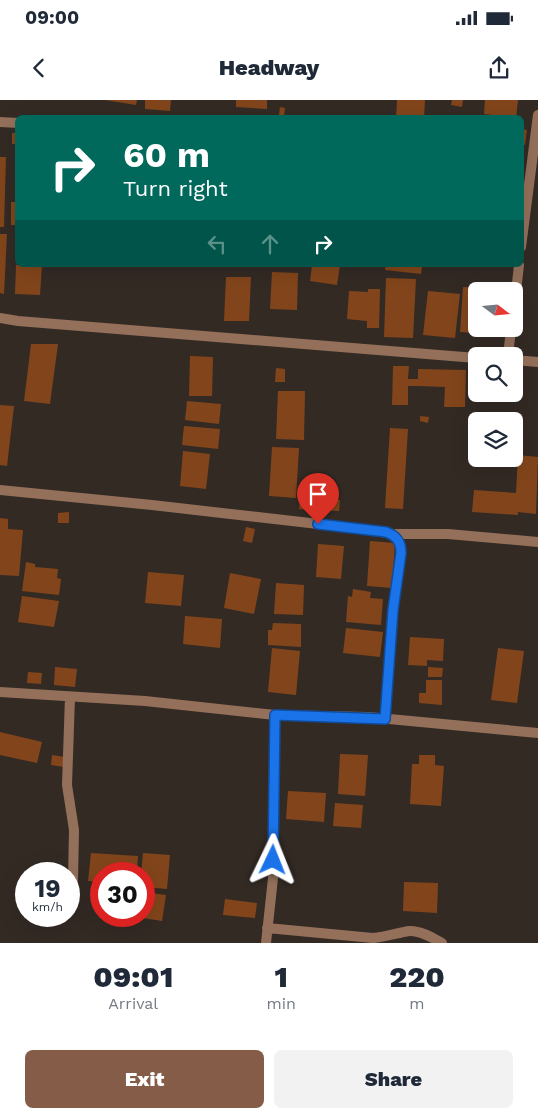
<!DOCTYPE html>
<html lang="en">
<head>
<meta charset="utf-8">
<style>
	:root { --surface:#fff; --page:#f2f2f3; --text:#1f2937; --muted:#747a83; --accent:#845c47 }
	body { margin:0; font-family:"Work Sans",sans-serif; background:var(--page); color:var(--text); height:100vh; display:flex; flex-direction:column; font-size:19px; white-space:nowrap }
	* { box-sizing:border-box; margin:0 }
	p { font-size:16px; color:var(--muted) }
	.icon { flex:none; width:28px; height:28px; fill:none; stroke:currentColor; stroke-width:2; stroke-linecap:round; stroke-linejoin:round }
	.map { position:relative; height:843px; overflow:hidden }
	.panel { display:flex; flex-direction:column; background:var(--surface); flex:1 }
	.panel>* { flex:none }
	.guide { position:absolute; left:15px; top:15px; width:509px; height:152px; border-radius:8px; box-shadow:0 5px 20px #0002; background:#00695c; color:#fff; overflow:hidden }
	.needle { width:32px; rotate:106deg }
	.controls { position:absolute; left:468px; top:182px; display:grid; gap:10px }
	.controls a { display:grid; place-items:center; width:55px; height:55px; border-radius:8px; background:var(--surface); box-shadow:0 5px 20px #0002; font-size:25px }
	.speed { position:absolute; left:15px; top:762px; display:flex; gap:10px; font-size:25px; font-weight:700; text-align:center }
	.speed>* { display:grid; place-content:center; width:65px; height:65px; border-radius:50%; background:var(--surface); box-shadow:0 5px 20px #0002; line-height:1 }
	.speed small { font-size:12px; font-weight:400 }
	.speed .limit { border:8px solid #d22; background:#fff; color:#111 }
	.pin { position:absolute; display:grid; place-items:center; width:42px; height:42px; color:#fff; margin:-51px -21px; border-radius:50% 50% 50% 0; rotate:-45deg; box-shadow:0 0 5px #0007 }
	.pin .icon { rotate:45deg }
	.me { position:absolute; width:55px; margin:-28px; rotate:2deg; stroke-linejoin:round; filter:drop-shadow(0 0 4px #0008) }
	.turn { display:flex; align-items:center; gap:18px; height:105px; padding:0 25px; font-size:22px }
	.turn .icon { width:65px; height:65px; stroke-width:2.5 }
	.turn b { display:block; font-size:35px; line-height:42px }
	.lanes { display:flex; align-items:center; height:48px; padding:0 25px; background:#0003; justify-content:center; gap:25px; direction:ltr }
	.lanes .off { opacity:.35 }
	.eta { display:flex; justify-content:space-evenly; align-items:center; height:85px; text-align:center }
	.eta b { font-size:30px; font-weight:800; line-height:35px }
	.action { display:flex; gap:10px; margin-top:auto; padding:10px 25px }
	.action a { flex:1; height:58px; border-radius:8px; background:var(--accent); color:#fff; font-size:20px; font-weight:800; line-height:58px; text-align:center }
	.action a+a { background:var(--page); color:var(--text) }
	.status { display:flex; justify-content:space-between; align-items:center; height:35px; padding:0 25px; background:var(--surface); direction:ltr }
	.status svg { height:14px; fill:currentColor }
	header { display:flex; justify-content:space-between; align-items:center; height:65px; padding:0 25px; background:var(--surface); font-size:22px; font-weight:800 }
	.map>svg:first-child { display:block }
	.building { fill:#82451b }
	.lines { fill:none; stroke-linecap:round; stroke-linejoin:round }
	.minor { stroke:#94705b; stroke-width:10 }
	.route-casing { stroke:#114b97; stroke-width:12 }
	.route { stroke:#1a73e8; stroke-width:9 }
</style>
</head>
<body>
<div class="status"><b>09:00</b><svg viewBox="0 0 49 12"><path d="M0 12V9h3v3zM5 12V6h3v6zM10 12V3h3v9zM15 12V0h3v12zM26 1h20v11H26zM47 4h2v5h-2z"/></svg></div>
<header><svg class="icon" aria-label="back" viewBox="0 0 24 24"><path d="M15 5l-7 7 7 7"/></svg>Headway<svg class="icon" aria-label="share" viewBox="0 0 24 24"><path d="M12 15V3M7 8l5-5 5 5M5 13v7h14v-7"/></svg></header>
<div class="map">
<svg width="538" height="843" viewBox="0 0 538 843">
	<rect width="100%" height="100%" fill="#332a24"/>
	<path class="building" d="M 105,0 L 137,0 L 136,5 Z
		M 145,0 L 171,0 L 170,11 L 145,9 Z
		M 236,0 L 267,0 L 267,9 L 236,7 Z
		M 397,0 L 425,0 L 424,18 L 396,18 Z
		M 452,0 L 463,0 L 462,7 L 451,5 Z
		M 485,0 L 518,0 L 516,18 L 492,18 L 492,15 L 484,14 Z
		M 280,7 L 285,8 L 284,16 L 279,15 Z
		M 521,29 L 527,30 L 525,45 L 521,44 Z
		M 12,33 L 18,33 L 18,44 L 12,44 Z
		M 15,50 L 18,50 L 18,98 L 15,98 Z
		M 0,57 L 6,57 L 4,127 L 0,127 Z
		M 11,102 L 18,102 L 18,125 L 11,125 Z
		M 0,134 L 7,134 L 4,194 L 0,193 Z
		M 16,165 L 42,165 L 40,195 L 15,194 Z
		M 312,165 L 340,165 L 337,185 L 310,181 Z
		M 386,165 L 422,165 L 421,174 L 385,170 Z
		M 272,172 L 298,173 L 297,210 L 270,209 Z
		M 226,177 L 251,177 L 249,221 L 224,221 Z
		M 386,178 L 416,179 L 413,238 L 384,237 Z
		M 463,187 L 491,188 L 491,191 L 476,191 L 476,229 L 489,229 L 489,234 L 460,232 Z
		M 368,189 L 380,189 L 379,228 L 367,228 L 367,221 L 347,219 L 349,191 L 368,192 Z
		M 428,191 L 460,194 L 455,238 L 423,235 Z
		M 31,244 L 58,244 L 50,304 L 24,301 Z
		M 190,256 L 213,257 L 212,296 L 189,296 Z
		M 393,266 L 409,266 L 408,279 L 418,279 L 418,269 L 466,270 L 465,307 L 444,307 L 445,287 L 418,286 L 408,286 L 408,305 L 392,305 Z
		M 276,268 L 285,269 L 285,282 L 275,282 Z
		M 469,270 L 476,270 L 476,279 L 468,279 Z
		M 278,291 L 305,291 L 304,340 L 276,339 Z
		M 187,301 L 221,304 L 219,324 L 185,320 Z
		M 0,305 L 14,306 L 7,366 L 0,365 Z
		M 420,316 L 429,317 L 428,323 L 420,321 Z
		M 184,326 L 220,329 L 218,349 L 182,345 Z
		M 390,328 L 408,329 L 403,409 L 385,408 Z
		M 272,347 L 299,348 L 296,398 L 269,396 Z
		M 183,351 L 210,354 L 206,389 L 180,386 Z
		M 518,355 L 538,357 L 536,414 L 518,412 L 518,415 L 472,412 L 474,390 L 516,393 Z
		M 300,398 L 340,400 L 339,411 L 299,409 Z
		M 69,412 L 69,423 L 58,423 L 58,413 Z
		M 0,418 L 8,419 L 8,429 L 23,430 L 19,476 L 0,475 Z
		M 246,427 L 255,429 L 252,443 L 243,441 Z
		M 370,441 L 395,443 L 392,488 L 367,486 Z
		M 318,444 L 344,446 L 341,479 L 316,477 Z
		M 26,462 L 35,464 L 35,467 L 58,469 L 57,478 L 61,479 L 59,495 L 22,491 Z
		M 148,472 L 184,475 L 181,506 L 145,503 Z
		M 230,473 L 261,479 L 254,514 L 224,508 Z
		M 276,483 L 304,485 L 303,515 L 274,514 Z
		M 353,489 L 371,492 L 370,498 L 383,499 L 381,525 L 346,522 L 348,496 L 352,497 Z
		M 22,496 L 59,501 L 54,527 L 18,522 Z
		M 185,516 L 222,519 L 220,548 L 183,544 Z
		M 273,523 L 301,524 L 301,547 L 268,545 L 268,530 L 272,530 Z
		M 346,528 L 383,532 L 380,557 L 343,553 Z
		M 410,537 L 444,539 L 443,561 L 427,560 L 427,566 L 408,565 Z
		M 272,548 L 300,551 L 296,595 L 268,592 Z
		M 498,548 L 524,551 L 517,603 L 491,600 Z
		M 55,567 L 77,569 L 75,587 L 54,585 Z
		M 428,567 L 443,568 L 442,577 L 428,577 Z
		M 28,572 L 42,573 L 41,584 L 27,583 Z
		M 426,580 L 442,580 L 442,605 L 419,603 L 419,593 L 426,593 Z
		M 0,632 L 42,642 L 37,663 L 0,655 Z
		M 340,654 L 368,655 L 365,696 L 338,694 Z
		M 52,655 L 65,657 L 64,667 L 51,665 Z
		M 419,655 L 435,655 L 435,665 L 444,666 L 441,706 L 410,704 L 412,664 L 419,664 Z
		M 288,691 L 326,693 L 324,722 L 286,719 Z
		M 335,703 L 363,705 L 361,728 L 333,726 Z
		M 91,753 L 138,756 L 137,774 L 101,774 L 101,782 L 88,781 Z
		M 143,753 L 170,755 L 167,789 L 144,787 L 144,774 L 141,774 Z
		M 404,782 L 438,783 L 437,813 L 403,811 Z
		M 144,792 L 166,795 L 162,821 L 136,817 L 144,816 Z
		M 225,799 L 257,803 L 255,818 L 223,815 Z"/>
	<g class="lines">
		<path class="minor" d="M 0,22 L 18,23
			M 521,147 L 538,15
			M 514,209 L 519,165
			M 0,218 L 18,221 C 171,232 323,247 476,258
			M 508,256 L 511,229
			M 514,260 L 538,262
			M 0,390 L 152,405 L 371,430 L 393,434 L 398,439 L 401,446 L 401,453 L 393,510 L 385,619
			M 393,434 L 448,434 L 538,442
			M 0,592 L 145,601 L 275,615 L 368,617 L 538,633
			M 70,597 L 67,685 L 74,730 L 73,780
			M 267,828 L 373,838 C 386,837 397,833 409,831 C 420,830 433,838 442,843
			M 266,843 L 273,778 L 275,615"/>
	</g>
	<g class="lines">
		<defs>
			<path id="route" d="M 273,760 L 275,615 L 385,619 L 393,510 L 401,453 C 401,442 397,436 386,432 L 318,424"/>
		</defs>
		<use href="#route" class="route-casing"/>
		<use href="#route" class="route"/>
	</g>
</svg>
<div class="controls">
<a><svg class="needle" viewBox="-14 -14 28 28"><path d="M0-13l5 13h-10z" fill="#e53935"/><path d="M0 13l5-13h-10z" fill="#747a83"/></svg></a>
<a><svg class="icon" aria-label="search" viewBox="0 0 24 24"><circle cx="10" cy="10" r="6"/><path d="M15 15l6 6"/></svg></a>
<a><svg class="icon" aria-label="layers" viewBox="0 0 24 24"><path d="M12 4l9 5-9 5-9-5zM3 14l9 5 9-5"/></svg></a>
</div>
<div class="speed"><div>19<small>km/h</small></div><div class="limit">30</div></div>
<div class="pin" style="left:318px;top:424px;background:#d93025"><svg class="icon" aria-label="arrive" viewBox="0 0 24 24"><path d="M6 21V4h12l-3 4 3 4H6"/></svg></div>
<svg class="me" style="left:273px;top:760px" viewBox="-20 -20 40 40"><path d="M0-17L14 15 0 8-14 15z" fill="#1a73e8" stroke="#fff" stroke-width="4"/></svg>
<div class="guide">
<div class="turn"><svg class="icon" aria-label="right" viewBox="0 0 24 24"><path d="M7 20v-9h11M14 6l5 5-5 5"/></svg><div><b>60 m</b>Turn right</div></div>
<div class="lanes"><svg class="icon off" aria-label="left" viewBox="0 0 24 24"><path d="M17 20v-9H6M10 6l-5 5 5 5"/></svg><svg class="icon off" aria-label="ahead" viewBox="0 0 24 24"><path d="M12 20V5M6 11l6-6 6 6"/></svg><svg class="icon" aria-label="right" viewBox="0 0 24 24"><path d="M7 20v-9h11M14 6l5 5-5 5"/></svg></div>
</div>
</div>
<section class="panel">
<div class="eta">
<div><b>09:01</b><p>Arrival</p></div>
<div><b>1</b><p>min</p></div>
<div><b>220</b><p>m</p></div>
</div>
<div class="action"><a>Exit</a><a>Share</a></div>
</section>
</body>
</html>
